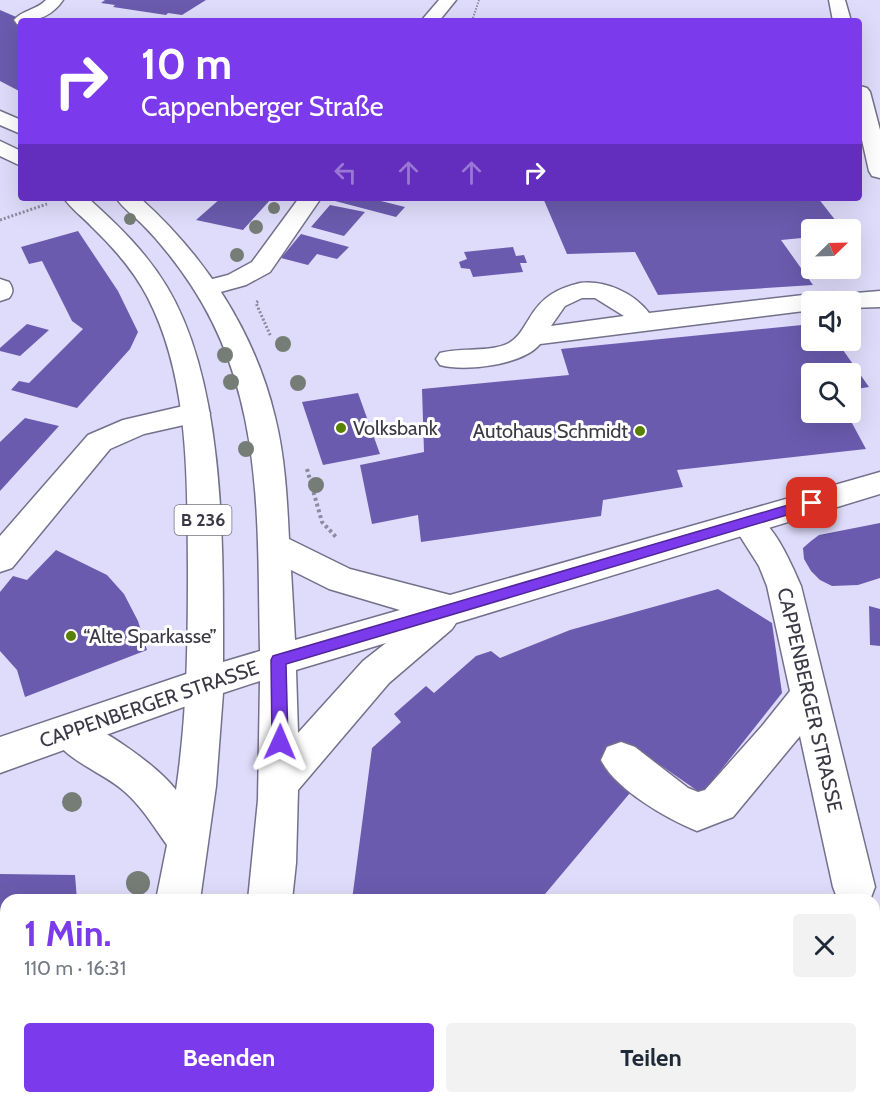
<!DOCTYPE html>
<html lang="de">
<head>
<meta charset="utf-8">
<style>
	:root { --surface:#fff; --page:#f2f2f3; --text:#1f2937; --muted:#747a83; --accent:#7c3aed }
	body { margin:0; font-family:Cabin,sans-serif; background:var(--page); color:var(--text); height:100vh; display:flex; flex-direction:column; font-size:22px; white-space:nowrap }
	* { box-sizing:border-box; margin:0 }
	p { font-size:20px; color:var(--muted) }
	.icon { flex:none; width:33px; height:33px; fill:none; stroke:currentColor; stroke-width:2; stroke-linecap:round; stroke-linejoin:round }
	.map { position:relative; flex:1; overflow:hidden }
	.panel { position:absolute; left:0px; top:894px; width:880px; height:210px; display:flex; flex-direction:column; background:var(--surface); border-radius:18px 18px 0 0; box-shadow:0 6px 24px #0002 }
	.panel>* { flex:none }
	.guide { position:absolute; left:18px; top:18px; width:844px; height:183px; border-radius:6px; box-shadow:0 6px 24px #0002; background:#7c3aed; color:#fff; overflow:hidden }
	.needle { width:39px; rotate:67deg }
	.controls { position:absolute; left:801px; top:219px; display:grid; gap:12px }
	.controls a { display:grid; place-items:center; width:60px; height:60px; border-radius:6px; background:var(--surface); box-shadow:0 6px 24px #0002; font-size:30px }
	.pin { position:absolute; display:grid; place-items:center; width:51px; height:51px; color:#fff; margin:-26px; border-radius:12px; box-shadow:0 3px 9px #0006 }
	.me { position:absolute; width:66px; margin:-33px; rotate:1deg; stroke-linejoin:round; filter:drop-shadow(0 0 4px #0008) }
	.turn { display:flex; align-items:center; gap:21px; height:126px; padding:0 24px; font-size:27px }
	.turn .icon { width:78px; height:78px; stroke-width:2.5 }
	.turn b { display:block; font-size:42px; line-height:51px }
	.lanes { display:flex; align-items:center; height:57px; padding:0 24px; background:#0003; justify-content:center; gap:30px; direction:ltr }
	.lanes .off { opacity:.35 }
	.round { display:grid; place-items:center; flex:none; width:63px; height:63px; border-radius:6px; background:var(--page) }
	.head { display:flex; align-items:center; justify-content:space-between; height:102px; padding:0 24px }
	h1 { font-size:36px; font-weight:700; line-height:45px; color:var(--accent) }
	.button { display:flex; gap:12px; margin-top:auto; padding:12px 24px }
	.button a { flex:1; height:69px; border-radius:6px; background:var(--accent); color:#fff; font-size:24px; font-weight:700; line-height:69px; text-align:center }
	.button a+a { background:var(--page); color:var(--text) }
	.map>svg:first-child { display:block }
	.building { fill:#6b5bae }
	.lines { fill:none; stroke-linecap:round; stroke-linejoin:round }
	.minor-casing { stroke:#73708b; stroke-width:3 }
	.major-casing { stroke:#73708b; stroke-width:3 }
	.path-far2 { stroke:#8c8a9f; stroke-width:2; stroke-dasharray:1.5 1.5; stroke-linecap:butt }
	.path-far1 { stroke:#8c8a9f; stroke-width:3; stroke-dasharray:2 2; stroke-linecap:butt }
	.path { stroke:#8c8a9f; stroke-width:4; stroke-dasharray:3 3; stroke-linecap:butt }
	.minor { fill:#fff; fill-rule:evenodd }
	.major { fill:#fff; fill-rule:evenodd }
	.tree { fill:#767d76 }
	.route { fill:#7c3aed; stroke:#51269a; stroke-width:1.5 }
	.poi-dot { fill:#588105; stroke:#fff; stroke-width:2 }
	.labels { text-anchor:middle; stroke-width:6; stroke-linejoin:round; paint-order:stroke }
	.shield { fill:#fff; stroke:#75747d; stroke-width:1.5 }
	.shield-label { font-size:18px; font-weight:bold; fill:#3a3945 }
	.poi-label { font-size:20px; fill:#3a3945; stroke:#fff; text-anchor:start }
	.street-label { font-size:20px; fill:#3a3945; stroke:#fff }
</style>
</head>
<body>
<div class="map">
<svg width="880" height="1104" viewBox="0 0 880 1104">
	<rect width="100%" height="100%" fill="#dfdcfb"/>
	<path class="building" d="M 105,0 L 206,0 L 182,15 L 168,13 L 166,15 L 113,7 L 115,5 L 101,3 Z
		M 0,10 L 21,19 L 21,92 L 0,81 Z
		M 221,198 L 264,198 L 271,199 L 243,230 L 196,220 Z
		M 339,198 L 378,198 L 377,200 L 405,207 L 396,217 L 335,201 Z
		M 543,198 L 818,198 L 843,230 L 812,230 L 812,237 L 781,240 L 813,285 L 658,295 L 635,252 L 567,254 Z
		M 330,205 L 365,212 L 344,236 L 311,227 Z
		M 78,231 L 118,291 L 138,332 L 130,349 L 77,408 L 11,390 L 19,381 L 29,383 L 83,329 L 72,321 L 42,261 L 29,264 L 21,247 Z
		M 301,234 L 349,247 L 337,259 L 317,254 L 308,265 L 281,258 Z
		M 513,247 L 516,256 L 524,255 L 527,263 L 520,263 L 523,272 L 473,277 L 470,269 L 461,268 L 459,262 L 467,259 L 464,252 Z
		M 27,324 L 49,330 L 20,356 L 0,351 L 0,348 Z
		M 812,324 L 812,340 L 836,340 L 869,387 L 850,390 L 850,374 L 812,374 L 812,412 L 846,412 L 866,449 L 677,470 L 683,487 L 603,500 L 601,516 L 421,542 L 418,515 L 372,524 L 360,465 L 424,452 L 422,389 L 569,375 L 561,349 Z
		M 358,393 L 380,454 L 323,465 L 302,402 Z
		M 25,418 L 59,426 L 0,491 L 0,442 Z
		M 880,523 L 880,578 L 858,585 L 832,586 L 820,580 L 811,571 L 804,559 L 803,548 L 811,541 L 819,535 Z
		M 56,550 L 107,575 L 124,594 L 138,621 L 147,650 L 25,697 L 17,670 L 0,651 L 0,592 L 13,576 L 27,580 Z
		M 718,589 L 772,623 L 782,693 L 702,794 L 656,762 L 540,900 L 352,900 L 372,748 L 401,722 L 394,714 L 426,686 L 434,693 L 476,656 L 491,651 L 500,658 L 570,630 Z
		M 869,606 L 880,609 L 880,646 L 870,645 Z
		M 0,874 L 75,875 L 77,900 L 6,900 L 6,1098 L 44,1098 L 42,1104 L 0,1104 Z
		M 501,1098 L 649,1098 L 644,1104 L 495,1104 Z"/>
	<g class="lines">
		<defs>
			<path id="minor" d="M 46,0 L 63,0 C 53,15 39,21 21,21 L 21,25 L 17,24 L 14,20 C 22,10 37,10 46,0 Z
				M 829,0 L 845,0 L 851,21 L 833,21 Z
				M 860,86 L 867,88 L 870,92 L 880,130 L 880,178 L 872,176 L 869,171 L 860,131 Z
				M 0,111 L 21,120 L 21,134 L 0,125 Z
				M 0,141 L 21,151 L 21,166 L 0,156 Z
				M 299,198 L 321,198 L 270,272 L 246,285 L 206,296 L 197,293 L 193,288 L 197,283 L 228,275 L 252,262 Z
				M 0,279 L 9,282 C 13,288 14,292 9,298 L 0,301 Z
				M 580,283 C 605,280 634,293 649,313 L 812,294 L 819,296 L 880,291 L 880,307 L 850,308 L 850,302 L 812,302 L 812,310 L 540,344 C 523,365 465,372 440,365 L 436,359 L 440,353 C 462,347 489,353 509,343 C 519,337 523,328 529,319 C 542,297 556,289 580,283 ZM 582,298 L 595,298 L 624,316 L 551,326 L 565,306 Z
				M 196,403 L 206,406 L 210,413 L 206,420 L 144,434 L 110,449 L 12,568 L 0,572 L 0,536 L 88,435 L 123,420 Z
				M 747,510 C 772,518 791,563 801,586 L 875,887 L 870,900 L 838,900 L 833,887 L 800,736 L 733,817 L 697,831 C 667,819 615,789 601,760 L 607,747 L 621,742 L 635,747 L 688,788 L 698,792 L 705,790 L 762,726 L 790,691 L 767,586 L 759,566 L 731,522 L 736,514 Z
				M 204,668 L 217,673 L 222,684 L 217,695 L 0,773 L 0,737 Z"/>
			<path id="major" d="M 439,0 L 456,0 L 439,21 L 421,21 Z
				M 64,198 L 88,198 C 118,225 146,252 167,287 C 226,385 223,549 223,662 L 260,651 C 257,523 265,400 193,288 C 178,265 161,243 142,224 C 133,215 123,208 116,198 L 140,198 C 205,256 255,332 275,417 C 285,457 287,498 289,539 L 350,569 L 450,595 L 880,472 L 880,494 L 456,623 L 452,629 L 389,683 L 298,790 L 296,863 L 292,900 L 248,900 L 258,800 L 260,681 L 223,693 L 216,786 L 200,900 L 156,900 L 167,845 C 152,824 139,802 119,787 C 97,770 62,758 50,732 L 55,720 L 69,715 C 101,727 155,763 176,790 C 187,717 188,644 188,569 C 187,480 190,380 148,298 C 134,271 114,248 92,227 C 83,217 71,209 64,198 ZM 291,570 L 329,589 L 400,610 L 295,640 ZM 386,643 L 363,661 L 298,733 L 296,670 Z
				M 106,1098 L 154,1098 L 153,1104 L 103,1104 Z
				M 205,1098 L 253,1098 L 253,1104 L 203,1104 Z"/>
		</defs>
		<use href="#minor" class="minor-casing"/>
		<use href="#major" class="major-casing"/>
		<path class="path-far2" d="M 472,21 L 479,0"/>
		<path class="path-far1" d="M 0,220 L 47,204
			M 258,301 L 256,303 L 271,337"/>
		<path class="path" d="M 307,469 L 322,522 L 337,538"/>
		<use href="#minor" class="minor"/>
		<use href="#major" class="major"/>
	</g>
	<g class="tree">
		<circle cx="274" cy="208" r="6"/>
		<circle cx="130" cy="219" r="6"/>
		<circle cx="256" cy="227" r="7"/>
		<circle cx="237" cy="255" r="7"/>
		<circle cx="283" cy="344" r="8"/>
		<circle cx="225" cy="355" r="8"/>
		<circle cx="231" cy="382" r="8"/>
		<circle cx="298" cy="383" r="8"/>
		<circle cx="246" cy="449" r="8"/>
		<circle cx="316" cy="485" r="8"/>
		<circle cx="72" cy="802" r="10"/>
		<circle cx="138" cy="883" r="12"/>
	</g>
	<path class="route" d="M 812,498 L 819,503 L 817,506 L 286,664 L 288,742 L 286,747 L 280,749 L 274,747 L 272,742 L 271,660 L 273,656 Z"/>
	<g class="poi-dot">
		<circle cx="341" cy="428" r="6"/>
		<circle cx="640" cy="431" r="6"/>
		<circle cx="71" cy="636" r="6"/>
	</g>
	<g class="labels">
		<rect class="shield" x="174.5" y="505" width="57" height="30" rx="4.5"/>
		<g class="shield-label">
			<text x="203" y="526">B 236</text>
		</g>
		<g class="poi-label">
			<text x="353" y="435">Volksbank</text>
			<text x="628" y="438" text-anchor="end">Autohaus Schmidt</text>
			<text x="83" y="643">“Alte Sparkasse”</text>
		</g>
		<g class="street-label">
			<text transform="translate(810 700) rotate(77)" y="7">CAPPENBERGER STRASSE</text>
			<text transform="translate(149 704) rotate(-19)" y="7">CAPPENBERGER STRASSE</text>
		</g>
	</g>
</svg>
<div class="controls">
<a><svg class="needle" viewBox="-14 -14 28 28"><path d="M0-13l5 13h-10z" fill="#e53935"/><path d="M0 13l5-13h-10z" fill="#747a83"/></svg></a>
<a><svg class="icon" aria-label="sound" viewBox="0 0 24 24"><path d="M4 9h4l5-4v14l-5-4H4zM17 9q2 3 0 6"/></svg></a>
<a><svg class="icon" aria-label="search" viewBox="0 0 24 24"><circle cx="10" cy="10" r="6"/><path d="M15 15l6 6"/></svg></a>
</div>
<div class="pin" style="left:812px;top:503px;background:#d93025"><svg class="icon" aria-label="arrive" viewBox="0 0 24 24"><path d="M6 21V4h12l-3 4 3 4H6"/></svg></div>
<svg class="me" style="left:280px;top:742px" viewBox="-20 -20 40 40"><path d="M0-17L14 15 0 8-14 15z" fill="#7c3aed" stroke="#fff" stroke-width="4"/></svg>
<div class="guide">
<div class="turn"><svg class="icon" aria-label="right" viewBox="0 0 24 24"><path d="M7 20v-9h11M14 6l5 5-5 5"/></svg><div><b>10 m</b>Cappenberger Straße</div></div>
<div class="lanes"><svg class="icon off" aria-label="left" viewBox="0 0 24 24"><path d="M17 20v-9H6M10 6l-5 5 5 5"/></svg><svg class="icon off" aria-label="ahead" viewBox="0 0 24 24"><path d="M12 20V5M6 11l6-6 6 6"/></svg><svg class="icon off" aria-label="ahead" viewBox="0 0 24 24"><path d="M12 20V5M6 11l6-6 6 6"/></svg><svg class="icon" aria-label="right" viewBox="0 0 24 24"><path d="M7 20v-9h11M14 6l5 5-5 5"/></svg></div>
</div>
<section class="panel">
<div class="head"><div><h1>1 Min.</h1><p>110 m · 16:31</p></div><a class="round"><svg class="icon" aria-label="close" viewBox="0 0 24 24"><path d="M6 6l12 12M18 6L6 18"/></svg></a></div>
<div class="button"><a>Beenden</a><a>Teilen</a></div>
</section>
</div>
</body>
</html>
